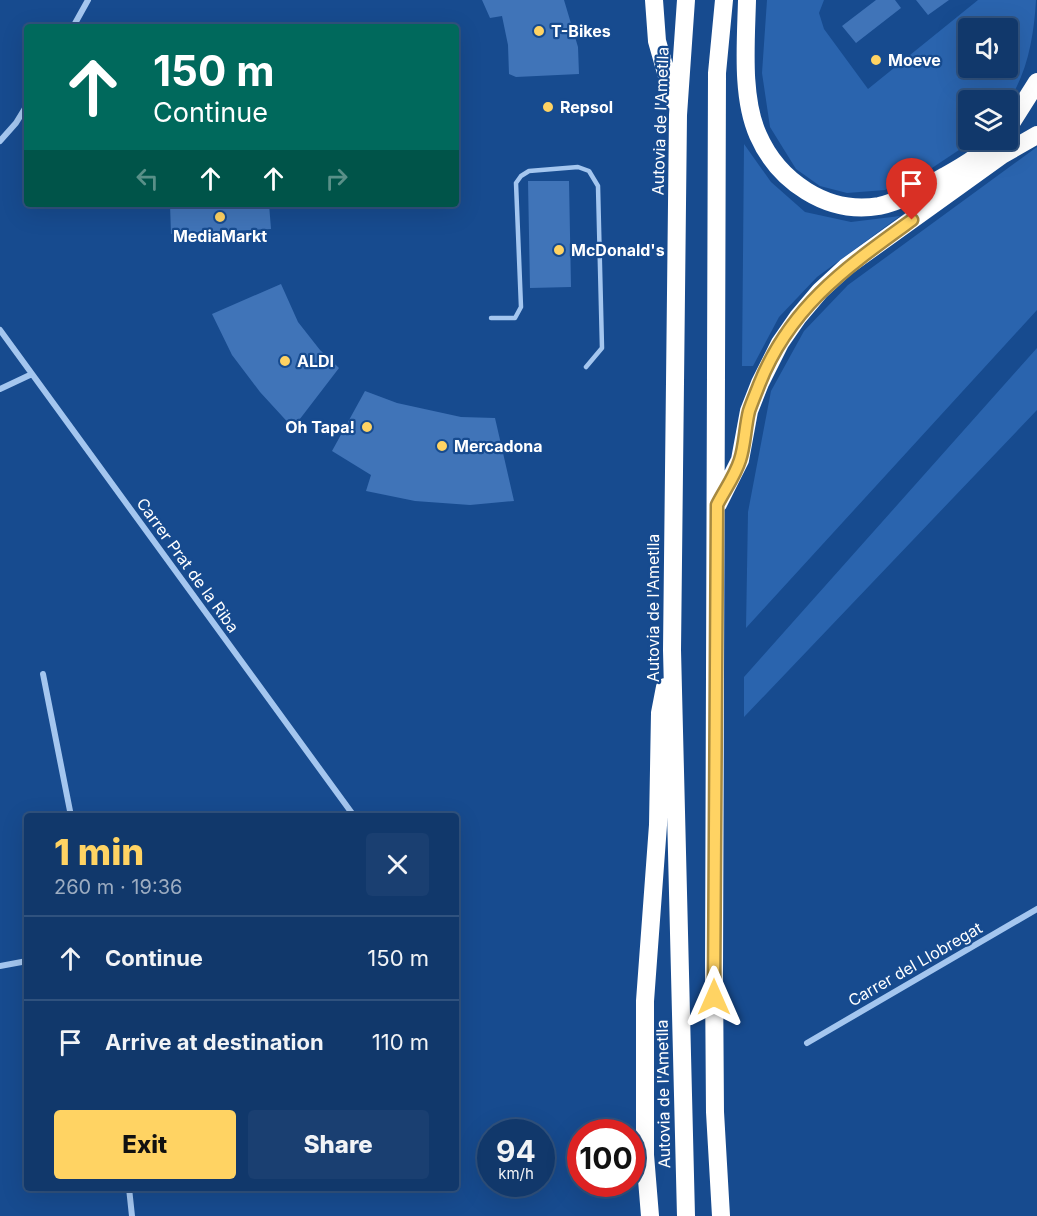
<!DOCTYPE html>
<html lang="en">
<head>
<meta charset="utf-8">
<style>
	:root { --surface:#11386b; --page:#1a3f71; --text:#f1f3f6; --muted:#9cacc1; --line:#30527e; --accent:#ffd363 }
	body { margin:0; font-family:Inter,sans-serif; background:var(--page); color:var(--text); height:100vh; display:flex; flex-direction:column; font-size:22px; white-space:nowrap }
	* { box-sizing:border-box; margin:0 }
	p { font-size:20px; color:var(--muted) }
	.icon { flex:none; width:33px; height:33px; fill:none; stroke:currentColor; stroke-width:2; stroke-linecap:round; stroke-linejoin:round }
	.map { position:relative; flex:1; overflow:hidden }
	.sheet { position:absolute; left:24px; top:813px; width:435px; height:378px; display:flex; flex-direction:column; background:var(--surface); border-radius:6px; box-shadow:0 6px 24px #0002,0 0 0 2px var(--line) }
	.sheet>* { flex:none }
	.hud { position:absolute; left:24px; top:24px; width:435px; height:183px; border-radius:6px; box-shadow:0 6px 24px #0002,0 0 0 2px var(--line); background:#00695c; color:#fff; overflow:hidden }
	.buttons { position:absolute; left:958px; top:18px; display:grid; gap:12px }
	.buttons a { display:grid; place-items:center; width:60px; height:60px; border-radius:6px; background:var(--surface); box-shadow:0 6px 24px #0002,0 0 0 2px var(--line); font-size:30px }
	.speed { position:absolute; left:477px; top:1119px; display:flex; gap:12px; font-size:30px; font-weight:700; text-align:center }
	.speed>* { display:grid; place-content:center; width:78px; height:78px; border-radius:50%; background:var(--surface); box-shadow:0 6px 24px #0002,0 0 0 2px var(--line); line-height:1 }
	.speed small { font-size:15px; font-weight:400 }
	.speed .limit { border:9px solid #d22; background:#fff; color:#111 }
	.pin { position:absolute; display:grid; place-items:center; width:51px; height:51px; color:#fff; margin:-62px -26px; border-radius:50% 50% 50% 0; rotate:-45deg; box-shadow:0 0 6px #0007 }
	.pin .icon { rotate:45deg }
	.me { position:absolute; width:66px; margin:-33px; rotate:0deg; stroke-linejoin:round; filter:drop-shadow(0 0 4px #0008) }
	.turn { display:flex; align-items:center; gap:21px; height:126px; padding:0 30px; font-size:27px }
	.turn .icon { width:78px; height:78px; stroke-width:2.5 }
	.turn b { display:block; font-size:42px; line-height:51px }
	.lanes { display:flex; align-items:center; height:57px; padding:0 30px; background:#0003; justify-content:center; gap:30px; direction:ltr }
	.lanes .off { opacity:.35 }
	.round { display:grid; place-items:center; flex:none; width:63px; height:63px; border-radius:6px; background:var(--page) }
	.summary { display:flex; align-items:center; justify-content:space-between; height:102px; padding:0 30px }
	h1 { font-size:36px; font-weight:800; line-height:45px; color:var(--accent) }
	.cta { display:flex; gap:12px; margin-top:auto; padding:12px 30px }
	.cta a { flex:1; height:69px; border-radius:6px; background:var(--accent); color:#111; font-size:24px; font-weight:800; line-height:69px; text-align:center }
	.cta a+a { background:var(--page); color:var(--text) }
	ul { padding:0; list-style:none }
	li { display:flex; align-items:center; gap:18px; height:84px; padding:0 30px; border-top:2px solid var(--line) }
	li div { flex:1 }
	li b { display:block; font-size:22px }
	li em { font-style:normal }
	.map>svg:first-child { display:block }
	.grass { fill:#2a64ae; fill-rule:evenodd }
	.building { fill:#4074b8 }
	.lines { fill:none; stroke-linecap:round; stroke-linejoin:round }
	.lane { stroke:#a4c6ef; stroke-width:4.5 }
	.street { stroke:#a4c6ef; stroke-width:6 }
	.highway { stroke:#fff; stroke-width:18 }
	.route-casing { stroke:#a68940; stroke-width:15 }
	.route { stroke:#ffd363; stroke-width:10 }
	.poi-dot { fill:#ffd363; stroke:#174b8f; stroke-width:2 }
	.labels { text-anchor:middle; stroke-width:4.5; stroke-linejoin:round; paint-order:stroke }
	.poi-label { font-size:16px; font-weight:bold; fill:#fff; stroke:#174b8f; text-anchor:start }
	.street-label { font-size:16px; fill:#fff; stroke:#174b8f }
</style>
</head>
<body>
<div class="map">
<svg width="1037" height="1216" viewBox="0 0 1037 1216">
	<rect width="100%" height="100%" fill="#174b8f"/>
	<path class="grass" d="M 767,0 L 824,0 L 819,13 L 824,29 L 868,89 L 978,0 L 1036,0 C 1034,35 1028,72 1008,102 L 1008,100 L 969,100 L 969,140 L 974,140 L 929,170 L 885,190 L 847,193 L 820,186 L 796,169 L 770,127 L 762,73 ZM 969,28 L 1008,28 L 1008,68 L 969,68 Z
		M 744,144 L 771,182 L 805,212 L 851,222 L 900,216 L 817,277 L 779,317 L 753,366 L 742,366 Z
		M 1037,147 L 1037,310 L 746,628 L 748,512 L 771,391 L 804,331 L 848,285 Z
		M 1037,348 L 1037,410 L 744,717 L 744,677 Z"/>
	<path class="building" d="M 482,0 L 564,0 L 578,47 L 579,74 L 516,77 L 509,74 L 508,45 L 502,16 L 490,18 Z
		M 876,0 L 895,0 L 901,8 L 856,43 L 842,26 Z
		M 916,0 L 949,0 L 928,15 Z
		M 528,181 L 569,181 L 571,287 L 530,288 Z
		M 170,204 L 269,204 L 271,229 L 171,234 Z
		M 281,284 L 298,322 L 320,350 L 339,368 L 293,428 L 260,392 L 232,355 L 212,314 Z
		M 365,391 L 397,403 L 461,417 L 495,418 L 514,501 L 470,505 L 415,501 L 366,491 L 371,475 L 332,451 Z"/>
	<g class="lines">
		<path class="lane" d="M 491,318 L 515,318 L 521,307 L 516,183 L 521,176 L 529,171 L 578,167 L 589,171 L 598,186 L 602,348 L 586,367"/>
		<path class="street" d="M 73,27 L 88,0
			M 0,141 L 16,123 L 27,105
			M 0,330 L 354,816
			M 0,389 L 32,374
			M 43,674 L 71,816
			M 0,966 L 27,961
			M 807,1043 L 1037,909
			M 129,1188 L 132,1216"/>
		<path class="highway" d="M 654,0 L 657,41 L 674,101
			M 747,0 C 746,42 741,97 758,135 C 778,181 827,215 879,206 C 902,201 925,188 945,176 C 963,166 982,155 997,140
			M 1008,128 L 1037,82
			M 718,504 L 740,460 L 749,411 L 760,383 L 780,343 L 798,317 L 820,291 L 846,267 L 1002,155 L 1037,135
			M 650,1216 L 645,1155 L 645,1001 L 658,825 L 660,713 L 665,687
			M 686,1216 L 672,650 L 678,115 L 686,0
			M 721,1216 L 715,1112 L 714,974 L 717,73 L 724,0"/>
	</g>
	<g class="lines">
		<defs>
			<path id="route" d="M 714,997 L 717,505 C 724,491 735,476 740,460 C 745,445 745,427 749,411 C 752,402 756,393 759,385 C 790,306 847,267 912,220"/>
		</defs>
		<use href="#route" class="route-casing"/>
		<use href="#route" class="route"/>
	</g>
	<g class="poi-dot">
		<circle cx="539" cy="31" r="6"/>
		<circle cx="876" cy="60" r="6"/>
		<circle cx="548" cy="107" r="6"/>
		<circle cx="220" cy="217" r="6"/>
		<circle cx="559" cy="250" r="6"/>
		<circle cx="285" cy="361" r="6"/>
		<circle cx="367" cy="427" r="6"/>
		<circle cx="442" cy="446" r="6"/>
	</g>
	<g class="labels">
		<g class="poi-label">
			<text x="551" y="37">T-Bikes</text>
			<text x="888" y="66">Moeve</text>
			<text x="560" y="113">Repsol</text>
			<text x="220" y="242" text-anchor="middle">MediaMarkt</text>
			<text x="571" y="256">McDonald's</text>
			<text x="297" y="367">ALDI</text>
			<text x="355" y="433" text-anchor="end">Oh Tapa!</text>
			<text x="454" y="452">Mercadona</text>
		</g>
		<g class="street-label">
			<text transform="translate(660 121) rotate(-88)" y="6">Autovia de l'Ametlla</text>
			<text transform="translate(188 565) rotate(54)" y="6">Carrer Prat de la Riba</text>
			<text transform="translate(653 608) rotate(-90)" y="6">Autovia de l'Ametlla</text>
			<text transform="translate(915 964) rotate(-30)" y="6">Carrer del Llobregat</text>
			<text transform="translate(663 1094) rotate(-91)" y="6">Autovia de l'Ametlla</text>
		</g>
	</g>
</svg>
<div class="buttons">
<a><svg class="icon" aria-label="sound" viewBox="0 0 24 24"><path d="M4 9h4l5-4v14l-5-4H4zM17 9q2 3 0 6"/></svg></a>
<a><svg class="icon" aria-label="layers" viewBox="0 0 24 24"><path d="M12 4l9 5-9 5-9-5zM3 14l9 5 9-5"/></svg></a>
</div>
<div class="speed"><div>94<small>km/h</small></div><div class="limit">100</div></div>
<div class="pin" style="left:912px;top:220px;background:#d93025"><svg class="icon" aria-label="arrive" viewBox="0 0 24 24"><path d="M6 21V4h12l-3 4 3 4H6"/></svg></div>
<svg class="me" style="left:714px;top:997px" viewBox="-20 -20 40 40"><path d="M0-17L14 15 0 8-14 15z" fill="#ffd363" stroke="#fff" stroke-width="4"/></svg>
<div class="hud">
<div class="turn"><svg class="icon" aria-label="ahead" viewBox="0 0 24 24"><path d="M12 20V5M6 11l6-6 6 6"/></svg><div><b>150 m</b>Continue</div></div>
<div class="lanes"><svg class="icon off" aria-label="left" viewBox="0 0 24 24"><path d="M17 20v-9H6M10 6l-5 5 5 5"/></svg><svg class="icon" aria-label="ahead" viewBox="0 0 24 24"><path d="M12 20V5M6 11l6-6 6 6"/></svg><svg class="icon" aria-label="ahead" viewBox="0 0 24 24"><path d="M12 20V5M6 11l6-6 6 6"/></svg><svg class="icon off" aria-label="right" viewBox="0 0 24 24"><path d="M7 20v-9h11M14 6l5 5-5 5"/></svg></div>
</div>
<section class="sheet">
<div class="summary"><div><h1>1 min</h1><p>260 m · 19:36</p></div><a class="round"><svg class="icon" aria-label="close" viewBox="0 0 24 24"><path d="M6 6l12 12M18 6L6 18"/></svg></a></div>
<ul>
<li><svg class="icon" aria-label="ahead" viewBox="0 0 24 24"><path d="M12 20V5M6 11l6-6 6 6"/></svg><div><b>Continue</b></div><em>150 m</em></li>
<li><svg class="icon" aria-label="arrive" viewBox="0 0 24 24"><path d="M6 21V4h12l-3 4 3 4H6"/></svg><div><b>Arrive at destination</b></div><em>110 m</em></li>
</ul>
<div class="cta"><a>Exit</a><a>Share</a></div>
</section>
</div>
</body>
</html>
